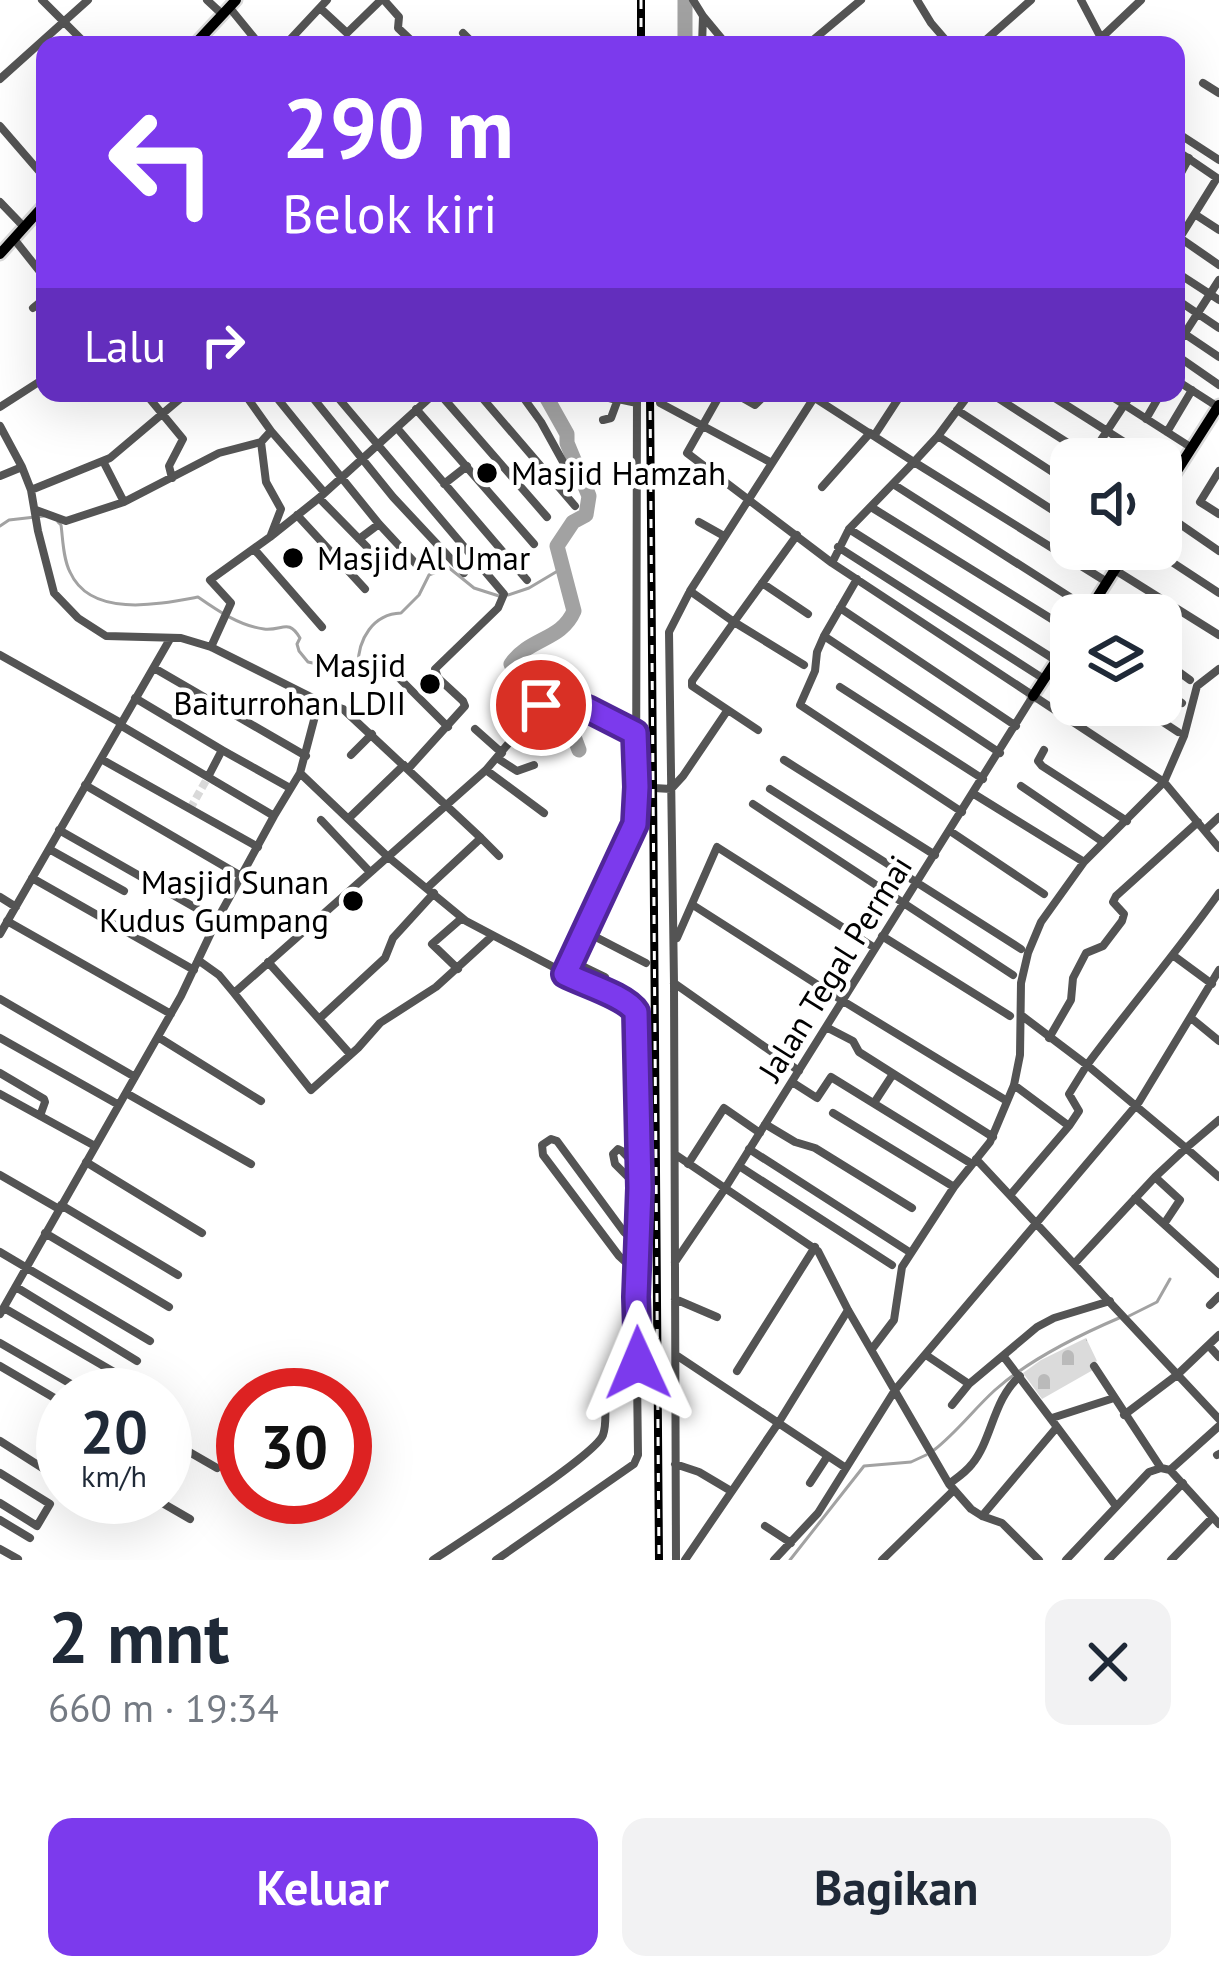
<!DOCTYPE html>
<html lang="id">
<head>
<meta charset="utf-8">
<style>
	:root { --surface:#fff; --page:#f2f2f3; --text:#1f2937; --muted:#747a83; --accent:#7c3aed }
	body { margin:0; font-family:"PT Sans",sans-serif; background:var(--page); color:var(--text); height:100vh; display:flex; flex-direction:column; font-size:45px; white-space:nowrap }
	* { box-sizing:border-box; margin:0 }
	p { font-size:39px; color:var(--muted) }
	.icon { flex:none; width:66px; height:66px; fill:none; stroke:currentColor; stroke-width:2; stroke-linecap:round; stroke-linejoin:round }
	.map { position:relative; height:1560px; overflow:hidden }
	.drawer { display:flex; flex-direction:column; background:var(--surface); flex:1 }
	.drawer>* { flex:none }
	.guide { position:absolute; left:36px; top:36px; width:1149px; height:366px; border-radius:24px; box-shadow:0 12px 48px #0002; background:#7c3aed; color:#fff; overflow:hidden }
	.tools { position:absolute; left:1050px; top:438px; display:grid; gap:24px }
	.tools a { display:grid; place-items:center; width:132px; height:132px; border-radius:24px; background:var(--surface); box-shadow:0 12px 48px #0002; font-size:60px }
	.speed { position:absolute; left:36px; top:1368px; display:flex; gap:24px; font-size:60px; font-weight:700; text-align:center }
	.speed>* { display:grid; place-content:center; width:156px; height:156px; border-radius:50%; background:var(--surface); box-shadow:0 12px 48px #0002; line-height:1 }
	.speed small { font-size:30px; font-weight:400 }
	.speed .limit { border:18px solid #d22; background:#fff; color:#111 }
	.pin { position:absolute; display:grid; place-items:center; width:102px; height:102px; color:#fff; margin:-51px; border:6px solid #fff; border-radius:50%; box-shadow:0 3px 12px #0007 }
	.me { position:absolute; width:132px; margin:-66px; rotate:359deg; stroke-linejoin:round; filter:drop-shadow(0 0 9px #0008) }
	.turn { display:flex; align-items:center; gap:42px; height:252px; padding:0 48px; font-size:54px }
	.turn .icon { width:156px; height:156px; stroke-width:2.5 }
	.turn b { display:block; font-size:84px; line-height:102px }
	.then { display:flex; align-items:center; height:114px; padding:0 48px; background:#0003; gap:24px; font-size:45px }
	.round { display:grid; place-items:center; flex:none; width:126px; height:126px; border-radius:24px; background:var(--page) }
	.summary { display:flex; align-items:center; justify-content:space-between; height:204px; padding:0 48px }
	h1 { font-size:72px; font-weight:600; line-height:90px }
	.action { display:flex; gap:24px; margin-top:auto; padding:24px 48px }
	.action a { flex:1; height:138px; border-radius:24px; background:var(--accent); color:#fff; font-size:48px; font-weight:600; line-height:138px; text-align:center }
	.action a+a { background:var(--page); color:var(--text) }
	.map>svg:first-child { display:block }
	.cemetery { fill:url(#cemetery-stones) }
	.lines { fill:none; stroke-linecap:round; stroke-linejoin:round }
	.stream { stroke:#a2a2a2; stroke-width:3 }
	.river { stroke:#a2a2a2; stroke-width:15 }
	.minor-tunnel { stroke:#d9d9d9; stroke-width:8; stroke-dasharray:8 4; stroke-linecap:butt }
	.major-casing { stroke:#dbdbdb; stroke-width:15 }
	.minor { stroke:#545454; stroke-width:8 }
	.major { stroke:#000; stroke-width:10 }
	.rail-casing { stroke:#000; stroke-width:8 }
	.rail { stroke:#fff; stroke-width:3; stroke-dasharray:9; stroke-linecap:butt }
	.route-casing { stroke:#51269a; stroke-width:30 }
	.route { stroke:#7c3aed; stroke-width:21 }
	.poi-dot { fill:#000; stroke:#fff; stroke-width:4.5 }
	.labels { text-anchor:middle; stroke-width:9; stroke-linejoin:round; paint-order:stroke }
	.poi-label { font-size:33px; fill:#000; stroke:#fff; text-anchor:start }
	.street-label { font-size:33px; fill:#000; stroke:#fff }
</style>
</head>
<body>
<div class="map">
<svg width="1219" height="1560" viewBox="0 0 1219 1560">
	<defs>
		<pattern id="cemetery-stones" width="16" height="16" patternUnits="userSpaceOnUse" patternTransform="scale(3)"><rect width="16" height="16" fill="#dbdbdb"/><path d="M2 7V4a2 2 0 0 1 4 0v3zM10 15v-3a2 2 0 0 1 4 0v3z" fill="#bababa"/></pattern>
	</defs>
	<rect width="100%" height="100%" fill="#fff"/>
	<path class="cemetery" d="M 1086,1338 L 1097,1361 L 1091,1365 L 1093,1370 L 1042,1399 L 1023,1373 L 1041,1360 Z"/>
	<g class="lines">
		<path class="stream" d="M 58,522 L 61,525 C 63,540 63,558 70,572 C 91,619 161,604 198,597 C 218,611 240,626 264,629 C 283,631 288,618 300,638 L 297,644 L 299,651 L 308,662 L 346,670 L 358,666 C 358,639 373,614 401,613 L 419,595 L 429,575 L 448,567 L 474,588 L 499,596
			M 0,526 L 9,520 L 44,516
			M 508,595 L 529,588 L 561,569
			M 1129,1316 L 1157,1302 L 1170,1279
			M 934,1450 C 957,1432 974,1409 995,1390 C 1030,1359 1077,1336 1119,1318
			M 790,1560 L 864,1466 L 911,1462 L 926,1455"/>
		<path class="river" d="M 685,0 L 685,45
			M 544,393 L 567,434 L 567,443 L 589,496 L 586,515 L 573,522 L 557,546 L 574,611 C 561,641 530,637 511,664 L 517,678 L 550,705
			M 555,708 L 570,726 L 579,750"/>
		<path class="minor-tunnel" d="M 190,809 L 208,777"/>
		<defs>
			<path id="major" d="M 194,45 L 236,0
				M 0,254 L 45,204
				M 1161,496 L 1219,405
				M 1086,615 L 1128,549
				M 1033,696 L 1071,638"/>
		</defs>
		<use href="#major" class="major-casing"/>
		<path class="minor" d="M 42,0 L 87,45
			M 207,0 L 222,14
			M 384,0 L 399,17 L 398,28 L 416,45
			M 693,0 L 703,16 L 702,45
			M 917,0 L 931,23 L 950,45
			M 1081,0 L 1101,38 L 1093,45
			M 229,7 L 260,45
			M 320,8 L 347,33 L 381,0
			M 703,16 L 727,45
			M 463,33 L 475,45
			M 1101,38 L 1141,0
			M 366,42 L 369,45
			M 285,45 L 327,0
			M 807,45 L 861,0
			M 980,45 L 1031,0
			M 0,79 L 88,0
			M 1203,83 L 1219,93
			M 0,126 L 45,178
			M 1176,132 L 1219,160
			M 1176,150 L 1217,178 L 1176,244
			M 1176,182 L 1189,158
			M 0,202 L 24,227
			M 1196,215 L 1219,230
			M 1180,238 L 1219,265
			M 14,239 L 45,278
			M 1176,272 L 1219,300
			M 1176,299 L 1219,328
			M 33,308 L 45,298
			M 1176,328 L 1219,357
			M 1176,347 L 1219,280
			M 1176,355 L 1219,385
			M 1176,380 L 1218,407
			M 145,393 L 183,439 L 169,466 L 172,478
			M 244,393 L 271,431 L 261,442 L 266,482 L 281,509 L 271,535
			M 273,393 L 379,524 L 417,565
			M 309,393 L 393,497 L 464,573
			M 334,393 L 504,594 L 498,608 L 435,669 L 438,678 L 463,701 L 465,706 L 408,769
			M 439,393 L 547,517
			M 478,393 L 575,506
			M 520,393 L 541,422 L 567,469 L 562,490
			M 589,393 L 616,400
			M 659,393 L 660,403 L 770,462
			M 721,393 L 687,453 L 832,563 L 1164,782 L 1219,848
			M 734,393 L 755,405 L 767,393
			M 807,393 L 914,462 L 849,529 L 832,563
			M 970,393 L 938,436 L 1071,522
			M 990,393 L 1090,457 L 1107,431 L 1047,393
			M 1106,393 L 1192,448
			M 1132,393 L 1107,431 L 1151,459
			M 0,407 L 45,378
			M 416,409 L 534,544
			M 957,410 L 1071,484
			M 1146,419 L 1161,393
			M 603,420 L 611,418 L 618,399 L 637,403
			M 0,426 L 22,467 L 31,490 L 38,531 L 54,593 L 78,618 L 106,636 L 181,638 L 211,647 L 319,701 L 343,709 L 481,838 L 427,888
			M 397,428 L 527,580
			M 271,431 L 324,492
			M 1167,432 L 1192,390
			M 874,436 L 902,393
			M 938,436 L 914,462 L 1107,582
			M 103,461 L 124,502
			M 1161,465 L 1175,474
			M 1219,471 L 1200,502 L 1219,514
			M 0,476 L 22,467
			M 444,484 L 467,466
			M 893,484 L 1098,615
			M 822,487 L 870,433
			M 31,490 L 110,458 L 187,393
			M 319,498 L 367,547
			M 871,507 L 1071,631
			M 36,510 L 66,521 L 124,502 L 219,453 L 261,442
			M 1161,511 L 1219,551
			M 297,515 L 365,589
			M 699,522 L 724,536
			M 849,529 L 1057,661
			M 797,535 L 734,622 L 804,665
			M 359,539 L 379,524
			M 838,547 L 1044,679
			M 254,549 L 322,627
			M 1152,549 L 1219,593
			M 1115,570 L 1219,635
			M 857,579 L 824,636 L 817,652 L 815,671 L 800,705 L 962,812
			M 762,583 L 808,614
			M 690,591 L 734,622 L 692,681 L 692,686 L 758,730
			M 840,608 L 1016,726
			M 824,636 L 1000,753
			M 211,647 L 231,603 L 210,580 L 270,537 L 319,498 L 435,393
			M 0,655 L 121,723
			M 1060,655 L 1071,663
			M 379,658 L 448,727
			M 1161,659 L 1190,680
			M 154,668 L 306,756
			M 840,687 L 983,779
			M 1161,689 L 1182,703
			M 135,698 L 222,750
			M 1137,705 L 1178,732
			M 120,725 L 274,816
			M 475,729 L 502,753
			M 1044,750 L 1038,761 L 1042,766 L 1127,821
			M 351,755 L 372,734
			M 497,758 L 517,771 L 534,765
			M 101,759 L 258,847
			M 784,760 L 935,855
			M 486,770 L 544,813
			M 300,773 L 387,856 L 466,921 L 597,990 L 626,999 L 636,1012 L 640,1188 L 636,1297 L 638,1455 L 634,1464 L 496,1560
			M 208,777 L 222,750 L 290,788
			M 85,785 L 241,876
			M 1021,786 L 1103,842
			M 637,787 L 671,789 L 683,776 L 727,711
			M 770,789 L 1021,949
			M 974,794 L 1084,862
			M 753,804 L 1013,975
			M 348,819 L 404,765
			M 321,820 L 369,871
			M 59,830 L 217,920
			M 1205,830 L 1219,817
			M 950,831 L 1044,894
			M 481,838 L 499,856
			M 49,849 L 124,891
			M 32,878 L 194,970
			M 0,897 L 16,907
			M 696,907 L 843,1001 L 1007,1101
			M 7,921 L 171,1014
			M 586,932 L 646,963
			M 0,934 L 170,639
			M 882,936 L 1010,1016
			M 677,938 L 717,847 L 875,948
			M 1174,956 L 1212,984
			M 198,960 L 219,975 L 234,993 L 486,770 L 541,705 L 573,713 L 588,709 L 634,732
			M 572,961 L 605,977
			M 268,962 L 319,1019 L 385,958 L 393,938 L 434,893
			M 458,969 L 432,944 L 462,918
			M 565,974 L 636,818 L 637,393
			M 674,983 L 799,1071
			M 234,993 L 311,1090 L 358,1048 L 380,1023 L 436,987 L 491,937
			M 0,999 L 135,1077
			M 1021,1015 L 1087,1065 C 1130,1007 1177,952 1219,893
			M 1191,1018 L 1219,1041
			M 319,1019 L 350,1054
			M 826,1027 L 853,1041 L 859,1052 L 993,1137
			M 158,1037 L 261,1101
			M 0,1038 L 119,1105
			M 1049,1038 L 1071,1000 L 1073,978 L 1086,953 L 1103,946 L 1122,921 L 1124,914 L 1113,902 L 1116,896 L 1198,822
			M 0,1073 L 44,1099 L 45,1102 L 40,1116
			M 792,1082 L 817,1098 L 831,1077 L 972,1164
			M 126,1093 L 251,1164
			M 0,1094 L 95,1146
			M 874,1103 L 893,1074
			M 833,1113 L 954,1187
			M 765,1124 L 795,1142 L 815,1148 L 912,1208
			M 1069,1126 L 1079,1111 L 1069,1094 L 1087,1065 L 1186,1148 L 1219,1120
			M 749,1149 L 911,1253
			M 676,1155 L 818,1251 L 848,1310 L 949,1484 L 971,1509 L 982,1516 L 1002,1523 L 1039,1560
			M 976,1159 L 1074,1264
			M 86,1162 L 202,1233
			M 688,1164 L 724,1108 L 760,1133
			M 739,1166 L 892,1265
			M 0,1175 L 59,1209
			M 1155,1177 L 1180,1200 L 1164,1224
			M 1219,1177 L 1186,1148 L 1155,1177 L 1074,1264 L 1219,1419
			M 638,1187 L 615,1164 L 613,1154 L 618,1149 L 622,1151 L 639,1169
			M 1011,1194 L 1069,1126 L 1014,1085
			M 1135,1198 L 1219,1274
			M 61,1205 L 178,1275
			M 45,1233 L 169,1307
			M 0,1252 L 150,1341
			M 675,1262 L 724,1190 L 1033,696
			M 638,1268 L 630,1266 L 619,1256 L 543,1155 L 542,1145 L 551,1139 L 557,1141 L 624,1232 L 639,1245
			M 16,1287 L 137,1361
			M 675,1299 L 717,1317
			M 1210,1305 L 1219,1296
			M 4,1308 L 126,1379
			M 0,1314 L 181,996 L 217,920 L 274,816 L 300,773 L 319,701
			M 0,1343 L 90,1395
			M 1209,1346 L 1219,1357
			M 872,1349 L 894,1320 L 902,1267 L 954,1187 L 990,1142 L 1014,1085 L 1020,1055 L 1021,983 L 1028,953 L 1041,922 L 1084,862 L 1164,782 L 1184,736 L 1197,686 L 1219,669
			M 676,1355 L 846,1468
			M 926,1355 L 969,1384
			M 1004,1357 L 1057,1427
			M 0,1366 L 63,1403
			M 1094,1366 L 1161,1468
			M 737,1371 L 815,1247
			M 952,1405 L 969,1384 L 1037,1327 L 1054,1318 L 1110,1301
			M 1124,1415 L 1177,1375 L 1219,1335
			M 1052,1418 L 1114,1398
			M 1219,1426 L 1170,1470 L 1219,1524
			M 165,1438 L 217,1468
			M 0,1441 L 63,1481
			M 1217,1455 L 1219,1454
			M 675,1464 L 699,1472 L 731,1491
			M 0,1473 L 50,1504 L 37,1526 L 0,1503
			M 810,1483 L 827,1457
			M 949,1484 C 957,1478 966,1472 972,1464 C 992,1440 993,1399 1020,1376
			M 152,1497 L 190,1519
			M 982,1516 L 1057,1427 L 1116,1506
			M 0,1520 L 30,1538
			M 765,1526 L 791,1543
			M 0,1549 L 18,1559
			M 433,1560 C 460,1542 595,1456 603,1435 C 607,1424 605,1408 605,1397
			M 676,1560 L 674,983 L 669,632 L 690,591 L 817,393
			M 685,1560 L 779,1422 L 848,1310
			M 774,1560 L 818,1513 L 895,1390 L 1139,1102 L 1219,970
			M 882,1560 L 954,1490
			M 1066,1560 L 1149,1472 L 1161,1468 L 1170,1470
			M 1108,1560 L 1183,1483
			M 1171,1560 L 1212,1518"/>
		<use href="#major" class="major"/>
		<defs>
			<path id="rail" d="M 641,0 L 641,45
				M 650,393 L 659,1560"/>
		</defs>
		<use href="#rail" class="rail-casing"/>
		<use href="#rail" class="rail"/>
	</g>
	<g class="lines">
		<defs>
			<path id="route" d="M 541,705 L 572,713 L 588,709 L 635,733 L 637,787 L 635,824 L 565,974 C 584,984 626,996 636,1012 L 640,1188 L 636,1297 L 638,1363"/>
		</defs>
		<use href="#route" class="route-casing"/>
		<use href="#route" class="route"/>
	</g>
	<g class="poi-dot">
		<circle cx="487" cy="473" r="12"/>
		<circle cx="293" cy="558" r="12"/>
		<circle cx="430" cy="684" r="12"/>
		<circle cx="353" cy="901" r="12"/>
	</g>
	<g class="labels">
		<g class="poi-label">
			<text x="511" y="485">Masjid Hamzah</text>
			<text x="317" y="570">Masjid Al Umar</text>
			<text x="406" y="677" text-anchor="end">Masjid<tspan x="406" dy="38">Baiturrohan LDII</tspan></text>
			<text x="329" y="894" text-anchor="end">Masjid Sunan<tspan x="329" dy="38">Kudus Gumpang</tspan></text>
		</g>
		<g class="street-label">
			<text transform="translate(835 968) rotate(-58)" y="12">Jalan Tegal Permai</text>
		</g>
	</g>
</svg>
<div class="tools">
<a><svg class="icon" aria-label="sound" viewBox="0 0 24 24"><path d="M4 9h4l5-4v14l-5-4H4zM17 9q2 3 0 6"/></svg></a>
<a><svg class="icon" aria-label="layers" viewBox="0 0 24 24"><path d="M12 4l9 5-9 5-9-5zM3 14l9 5 9-5"/></svg></a>
</div>
<div class="speed"><div>20<small>km/h</small></div><div class="limit">30</div></div>
<div class="pin" style="left:541px;top:705px;background:#d93025"><svg class="icon" aria-label="arrive" viewBox="0 0 24 24"><path d="M6 21V4h12l-3 4 3 4H6"/></svg></div>
<svg class="me" style="left:638px;top:1363px" viewBox="-20 -20 40 40"><path d="M0-17L14 15 0 8-14 15z" fill="#7c3aed" stroke="#fff" stroke-width="4"/></svg>
<div class="guide">
<div class="turn"><svg class="icon" aria-label="left" viewBox="0 0 24 24"><path d="M17 20v-9H6M10 6l-5 5 5 5"/></svg><div><b>290 m</b>Belok kiri</div></div>
<div class="then">Lalu<svg class="icon" aria-label="right" viewBox="0 0 24 24"><path d="M7 20v-9h11M14 6l5 5-5 5"/></svg></div>
</div>
</div>
<section class="drawer">
<div class="summary"><div><h1>2 mnt</h1><p>660 m · 19:34</p></div><a class="round"><svg class="icon" aria-label="close" viewBox="0 0 24 24"><path d="M6 6l12 12M18 6L6 18"/></svg></a></div>
<div class="action"><a>Keluar</a><a>Bagikan</a></div>
</section>
</body>
</html>
